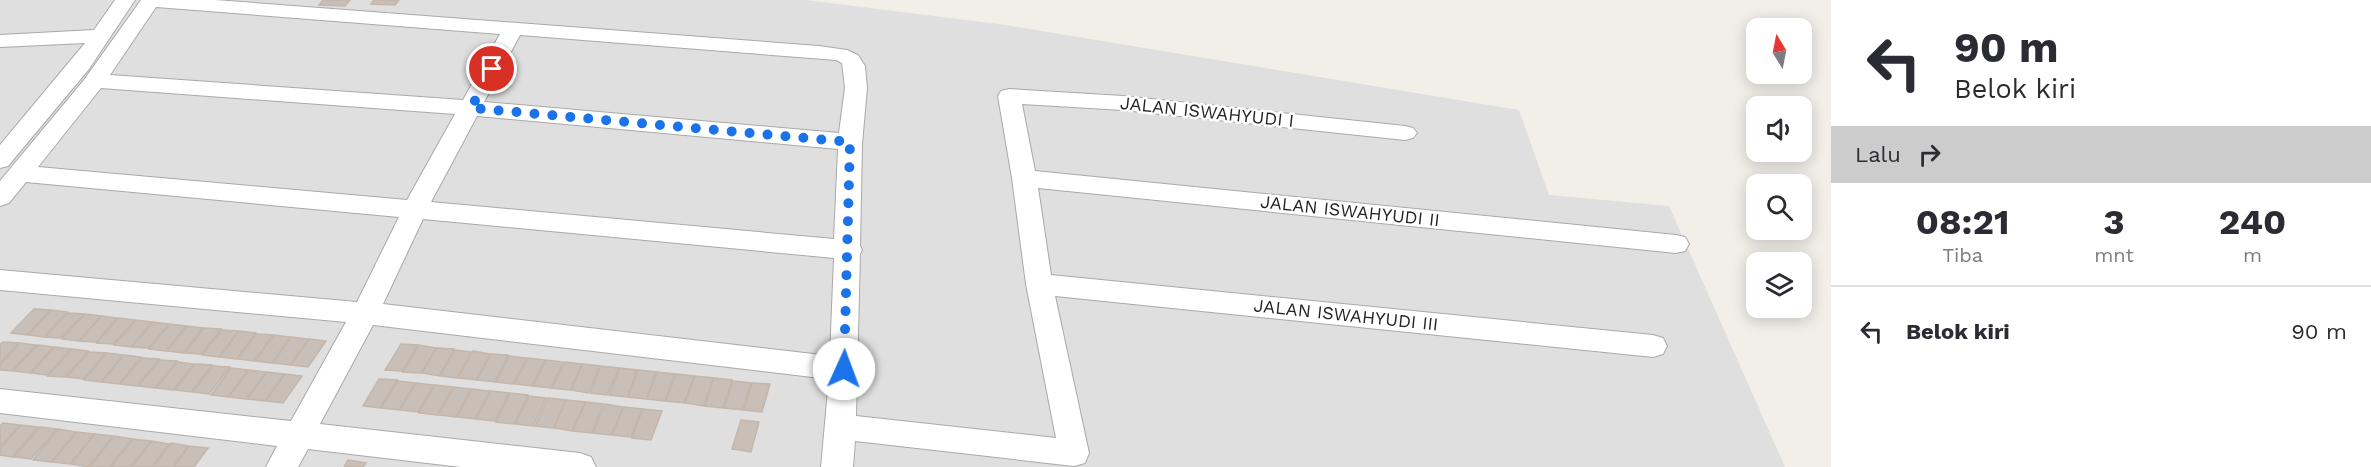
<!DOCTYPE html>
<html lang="id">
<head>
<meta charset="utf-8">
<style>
	:root { --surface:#fff; --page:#f7f7f7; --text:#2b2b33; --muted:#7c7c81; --line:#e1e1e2 }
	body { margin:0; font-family:"Work Sans",sans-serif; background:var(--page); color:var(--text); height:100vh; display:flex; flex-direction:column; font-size:22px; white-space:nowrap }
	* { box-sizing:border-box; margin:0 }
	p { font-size:20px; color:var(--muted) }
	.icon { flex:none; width:33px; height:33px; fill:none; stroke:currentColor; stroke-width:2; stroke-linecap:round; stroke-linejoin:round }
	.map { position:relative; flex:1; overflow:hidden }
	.sheet { display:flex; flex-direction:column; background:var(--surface); width:540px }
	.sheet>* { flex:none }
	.guide { background:#fff; color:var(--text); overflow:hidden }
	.needle { width:39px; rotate:350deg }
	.tools { position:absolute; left:1746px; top:18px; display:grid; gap:12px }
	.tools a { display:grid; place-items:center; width:66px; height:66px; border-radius:12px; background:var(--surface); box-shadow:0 3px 15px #0003; font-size:30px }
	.pin { position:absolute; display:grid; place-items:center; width:51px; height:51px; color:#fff; margin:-26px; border:3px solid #fff; border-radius:50%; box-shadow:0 2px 6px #0007 }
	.me { position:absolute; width:66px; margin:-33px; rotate:2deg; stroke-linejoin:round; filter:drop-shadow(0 0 4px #0008) }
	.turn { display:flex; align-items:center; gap:21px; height:126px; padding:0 24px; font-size:27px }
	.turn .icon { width:78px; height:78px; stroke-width:2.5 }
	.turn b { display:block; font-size:42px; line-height:51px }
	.then { display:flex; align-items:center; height:57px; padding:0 24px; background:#0003; gap:12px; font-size:22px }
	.eta { display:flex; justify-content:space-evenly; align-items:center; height:102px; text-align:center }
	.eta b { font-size:36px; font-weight:700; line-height:42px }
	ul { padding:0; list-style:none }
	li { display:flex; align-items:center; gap:18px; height:90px; padding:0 24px; border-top:2px solid var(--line) }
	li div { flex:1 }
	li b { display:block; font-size:22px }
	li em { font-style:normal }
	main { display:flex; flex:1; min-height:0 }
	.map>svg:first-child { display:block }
	.residential { fill:#e0dfdf }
	.building { fill:#c7bfb8; stroke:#c4b6ab; stroke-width:1.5 }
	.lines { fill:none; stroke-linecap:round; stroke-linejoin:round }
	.minor-casing { stroke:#a9a9a9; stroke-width:2 }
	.minor { fill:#fff; fill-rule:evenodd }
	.route { stroke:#1a73e8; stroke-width:10; stroke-dasharray:0 18 }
	.labels { text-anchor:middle; stroke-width:5; stroke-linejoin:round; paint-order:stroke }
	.street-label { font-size:18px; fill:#222; stroke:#fff }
</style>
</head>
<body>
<main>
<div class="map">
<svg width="1831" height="467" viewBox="0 0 1831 467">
	<rect width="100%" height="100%" fill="#f2efe9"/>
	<path class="residential" d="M 0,0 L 806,0 L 1006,25 L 1519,110 L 1549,195 L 1669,206 L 1785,467 L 0,467 Z"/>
	<path class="building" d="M 323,0 L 350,0 L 345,6 L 319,5 Z
		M 374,0 L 399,0 L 395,5 L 371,4 Z
		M 34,309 L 50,310 L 27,335 L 11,333 Z
		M 51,310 L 67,312 L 44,337 L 28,335 Z
		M 68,313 L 84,314 L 61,338 L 45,337 Z
		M 85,314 L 101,316 L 79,341 L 62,339 Z
		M 102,316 L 117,318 L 96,342 L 79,341 Z
		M 118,318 L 135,320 L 113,344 L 97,343 Z
		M 136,320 L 152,322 L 131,347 L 114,345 Z
		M 153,322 L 169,324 L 148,348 L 132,347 Z
		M 170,324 L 186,326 L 166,351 L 149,349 Z
		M 187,326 L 203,328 L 183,353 L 167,351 Z
		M 204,328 L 221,329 L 201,354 L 185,353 Z
		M 222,330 L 238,331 L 219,357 L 202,355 Z
		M 239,331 L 256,333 L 236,359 L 220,357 Z
		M 256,334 L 273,335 L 254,361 L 238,359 Z
		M 274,335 L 290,337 L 272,363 L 255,361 Z
		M 291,337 L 308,339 L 290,365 L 273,363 Z
		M 309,339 L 326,341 L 308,367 L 291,365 Z
		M 3,342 L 19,343 L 0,363 L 0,344 Z
		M 20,343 L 36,345 L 12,371 L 0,370 L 0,365 Z
		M 401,344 L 418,345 L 402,371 L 385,370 Z
		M 38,345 L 53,347 L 30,373 L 13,371 Z
		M 419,345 L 436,348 L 421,373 L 403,372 Z
		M 55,347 L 71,349 L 47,375 L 31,373 Z
		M 437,348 L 454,349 L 439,376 L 422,373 Z
		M 72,349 L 88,351 L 65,377 L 48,376 Z
		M 455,350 L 472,352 L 457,378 L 440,376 Z
		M 473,351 L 490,354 L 476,380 L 458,378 Z
		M 89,352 L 106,353 L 83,379 L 67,377 Z
		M 107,353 L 123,355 L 101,382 L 84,380 Z
		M 491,354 L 508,355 L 495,382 L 477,380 Z
		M 124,355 L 141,357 L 119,384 L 102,382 Z
		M 509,356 L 527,358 L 513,384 L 496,382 Z
		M 142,358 L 159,359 L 137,386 L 120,384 Z
		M 528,358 L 545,360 L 532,386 L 514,384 Z
		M 160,360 L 177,361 L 155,388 L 138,386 Z
		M 546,360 L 563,362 L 551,388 L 533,386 Z
		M 178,362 L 194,364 L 173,390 L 156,388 Z
		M 565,362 L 582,364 L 570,390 L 552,388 Z
		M 195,364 L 212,365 L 191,392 L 175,390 Z
		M 583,364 L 600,366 L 588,393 L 571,390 Z
		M 213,366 L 230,367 L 209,394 L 193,392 Z
		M 601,366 L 619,368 L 607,395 L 590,393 Z
		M 231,368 L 248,370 L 228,397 L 211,395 Z
		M 620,368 L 637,370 L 627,397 L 609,395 Z
		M 249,370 L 266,372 L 246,399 L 229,397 Z
		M 638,370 L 656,372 L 646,399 L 628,397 Z
		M 267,372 L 284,374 L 265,401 L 247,399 Z
		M 657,372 L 675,374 L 665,401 L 647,399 Z
		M 285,374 L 302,376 L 283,403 L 266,401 Z
		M 676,374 L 694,376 L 684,403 L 666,401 Z
		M 695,376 L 713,378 L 704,406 L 685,403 Z
		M 714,378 L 732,380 L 723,408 L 705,406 Z
		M 379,379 L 397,380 L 380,408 L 363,406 Z
		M 398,381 L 415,383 L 399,410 L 381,408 Z
		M 733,381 L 751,383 L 743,410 L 724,408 Z
		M 416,383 L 434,385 L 418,412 L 400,410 Z
		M 752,383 L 770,384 L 762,412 L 744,410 Z
		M 435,385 L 453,387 L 437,415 L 419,413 Z
		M 454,387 L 471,389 L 456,417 L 438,415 Z
		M 472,389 L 490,391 L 475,419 L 457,417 Z
		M 491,391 L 509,393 L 495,421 L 476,419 Z
		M 510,393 L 528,395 L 514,424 L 496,422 Z
		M 529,396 L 546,398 L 533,426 L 515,424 Z
		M 548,398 L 566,400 L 553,428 L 535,426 Z
		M 566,400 L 585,402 L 572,431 L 554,428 Z
		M 586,402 L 603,404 L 592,433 L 573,431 Z
		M 605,404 L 623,407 L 611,435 L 593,433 Z
		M 624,407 L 642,409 L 631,437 L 612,435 Z
		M 643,409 L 662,411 L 651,440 L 632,438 Z
		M 741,420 L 759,422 L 751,452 L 732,449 Z
		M 3,423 L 20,425 L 0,447 L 0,426 Z
		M 21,425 L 38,427 L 12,457 L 0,455 L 0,449 Z
		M 40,427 L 57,429 L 31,459 L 14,457 Z
		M 58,429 L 76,432 L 51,462 L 33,460 Z
		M 77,432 L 94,434 L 70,464 L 52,462 Z
		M 95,434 L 113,436 L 88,467 L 71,464 Z
		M 114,436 L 132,439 L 109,467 L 90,467 Z
		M 133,439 L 151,441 L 130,467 L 111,467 Z
		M 152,441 L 169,444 L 152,467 L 132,467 Z
		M 171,443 L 188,446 L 173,467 L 153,467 Z
		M 189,446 L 208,448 L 194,467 L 174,467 Z
		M 348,460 L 366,463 L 363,467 L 344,467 Z"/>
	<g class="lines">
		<defs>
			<path id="minor" d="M 115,0 L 135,0 L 89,69 L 8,166 L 0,168 L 0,145 L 85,43 L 0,47 L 0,35 L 94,30 Z
				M 141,0 L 215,0 L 819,46 L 847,50 L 858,55 L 865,66 L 867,88 L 862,144 L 860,246 L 862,250 L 860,254 L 856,416 L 1056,438 L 1026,284 L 1012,178 L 998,96 L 1001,91 L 1009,89 L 1123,96 L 1405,126 L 1413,128 L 1417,133 L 1413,138 L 1405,140 L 1123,110 L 1022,104 L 1035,171 L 1676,235 L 1685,237 L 1689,244 L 1685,251 L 1676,253 L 1038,188 L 1051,275 L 1653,335 L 1663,338 L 1667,346 L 1663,354 L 1653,357 L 1055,296 L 1089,453 L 1085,463 L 1074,466 L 855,441 L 853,467 L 821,467 L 829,379 L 373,325 L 320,424 L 580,453 L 591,457 L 596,467 L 461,467 L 308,449 L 298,467 L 266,467 L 277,446 L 0,413 L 0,389 L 291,421 L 346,322 L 0,290 L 0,270 L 357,302 L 399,217 L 26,182 L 9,203 L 0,206 L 0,181 L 84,80 ZM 156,7 L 500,34 L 463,100 L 110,75 ZM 520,35 L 836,60 L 842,63 L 845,88 L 839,133 L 484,102 ZM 101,88 L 455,114 L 407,200 L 38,167 ZM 477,116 L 838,149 L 834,239 L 431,202 ZM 423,219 L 834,258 L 830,356 L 383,304 Z"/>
		</defs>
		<use href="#minor" class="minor-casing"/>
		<use href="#minor" class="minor"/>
	</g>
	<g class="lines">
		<path class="route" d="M 492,69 L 471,108 L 850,142 L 844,369"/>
	</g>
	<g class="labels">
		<g class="street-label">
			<text transform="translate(1207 112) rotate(6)" y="6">JALAN ISWAHYUDI I</text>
			<text transform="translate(1350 211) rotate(6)" y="6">JALAN ISWAHYUDI II</text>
			<text transform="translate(1346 315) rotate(6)" y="6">JALAN ISWAHYUDI III</text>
		</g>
	</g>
</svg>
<div class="tools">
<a><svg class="needle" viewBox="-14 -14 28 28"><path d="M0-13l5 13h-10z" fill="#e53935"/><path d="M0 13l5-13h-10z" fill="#7c7c81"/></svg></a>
<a><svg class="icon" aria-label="sound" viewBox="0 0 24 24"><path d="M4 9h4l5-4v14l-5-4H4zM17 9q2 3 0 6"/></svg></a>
<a><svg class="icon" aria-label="search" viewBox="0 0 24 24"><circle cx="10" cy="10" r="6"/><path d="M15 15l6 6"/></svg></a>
<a><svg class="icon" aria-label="layers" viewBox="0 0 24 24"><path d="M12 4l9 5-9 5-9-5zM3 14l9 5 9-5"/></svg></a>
</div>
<div class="pin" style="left:492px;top:69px;background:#d93025"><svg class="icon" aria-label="arrive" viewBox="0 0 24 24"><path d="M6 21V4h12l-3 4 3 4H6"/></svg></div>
<svg class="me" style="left:844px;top:369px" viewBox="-20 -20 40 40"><circle r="19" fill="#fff"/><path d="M0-13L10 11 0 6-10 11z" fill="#1a73e8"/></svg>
</div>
<section class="sheet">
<div class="guide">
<div class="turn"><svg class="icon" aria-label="left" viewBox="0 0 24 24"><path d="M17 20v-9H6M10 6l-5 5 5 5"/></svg><div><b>90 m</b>Belok kiri</div></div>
<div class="then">Lalu<svg class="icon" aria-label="right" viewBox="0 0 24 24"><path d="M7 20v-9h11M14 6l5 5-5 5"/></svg></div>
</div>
<div class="eta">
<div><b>08:21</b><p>Tiba</p></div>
<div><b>3</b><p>mnt</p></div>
<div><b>240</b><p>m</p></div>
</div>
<ul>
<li><svg class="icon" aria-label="left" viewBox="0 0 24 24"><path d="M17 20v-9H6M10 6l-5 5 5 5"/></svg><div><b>Belok kiri</b></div><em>90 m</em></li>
</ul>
</section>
</main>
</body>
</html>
